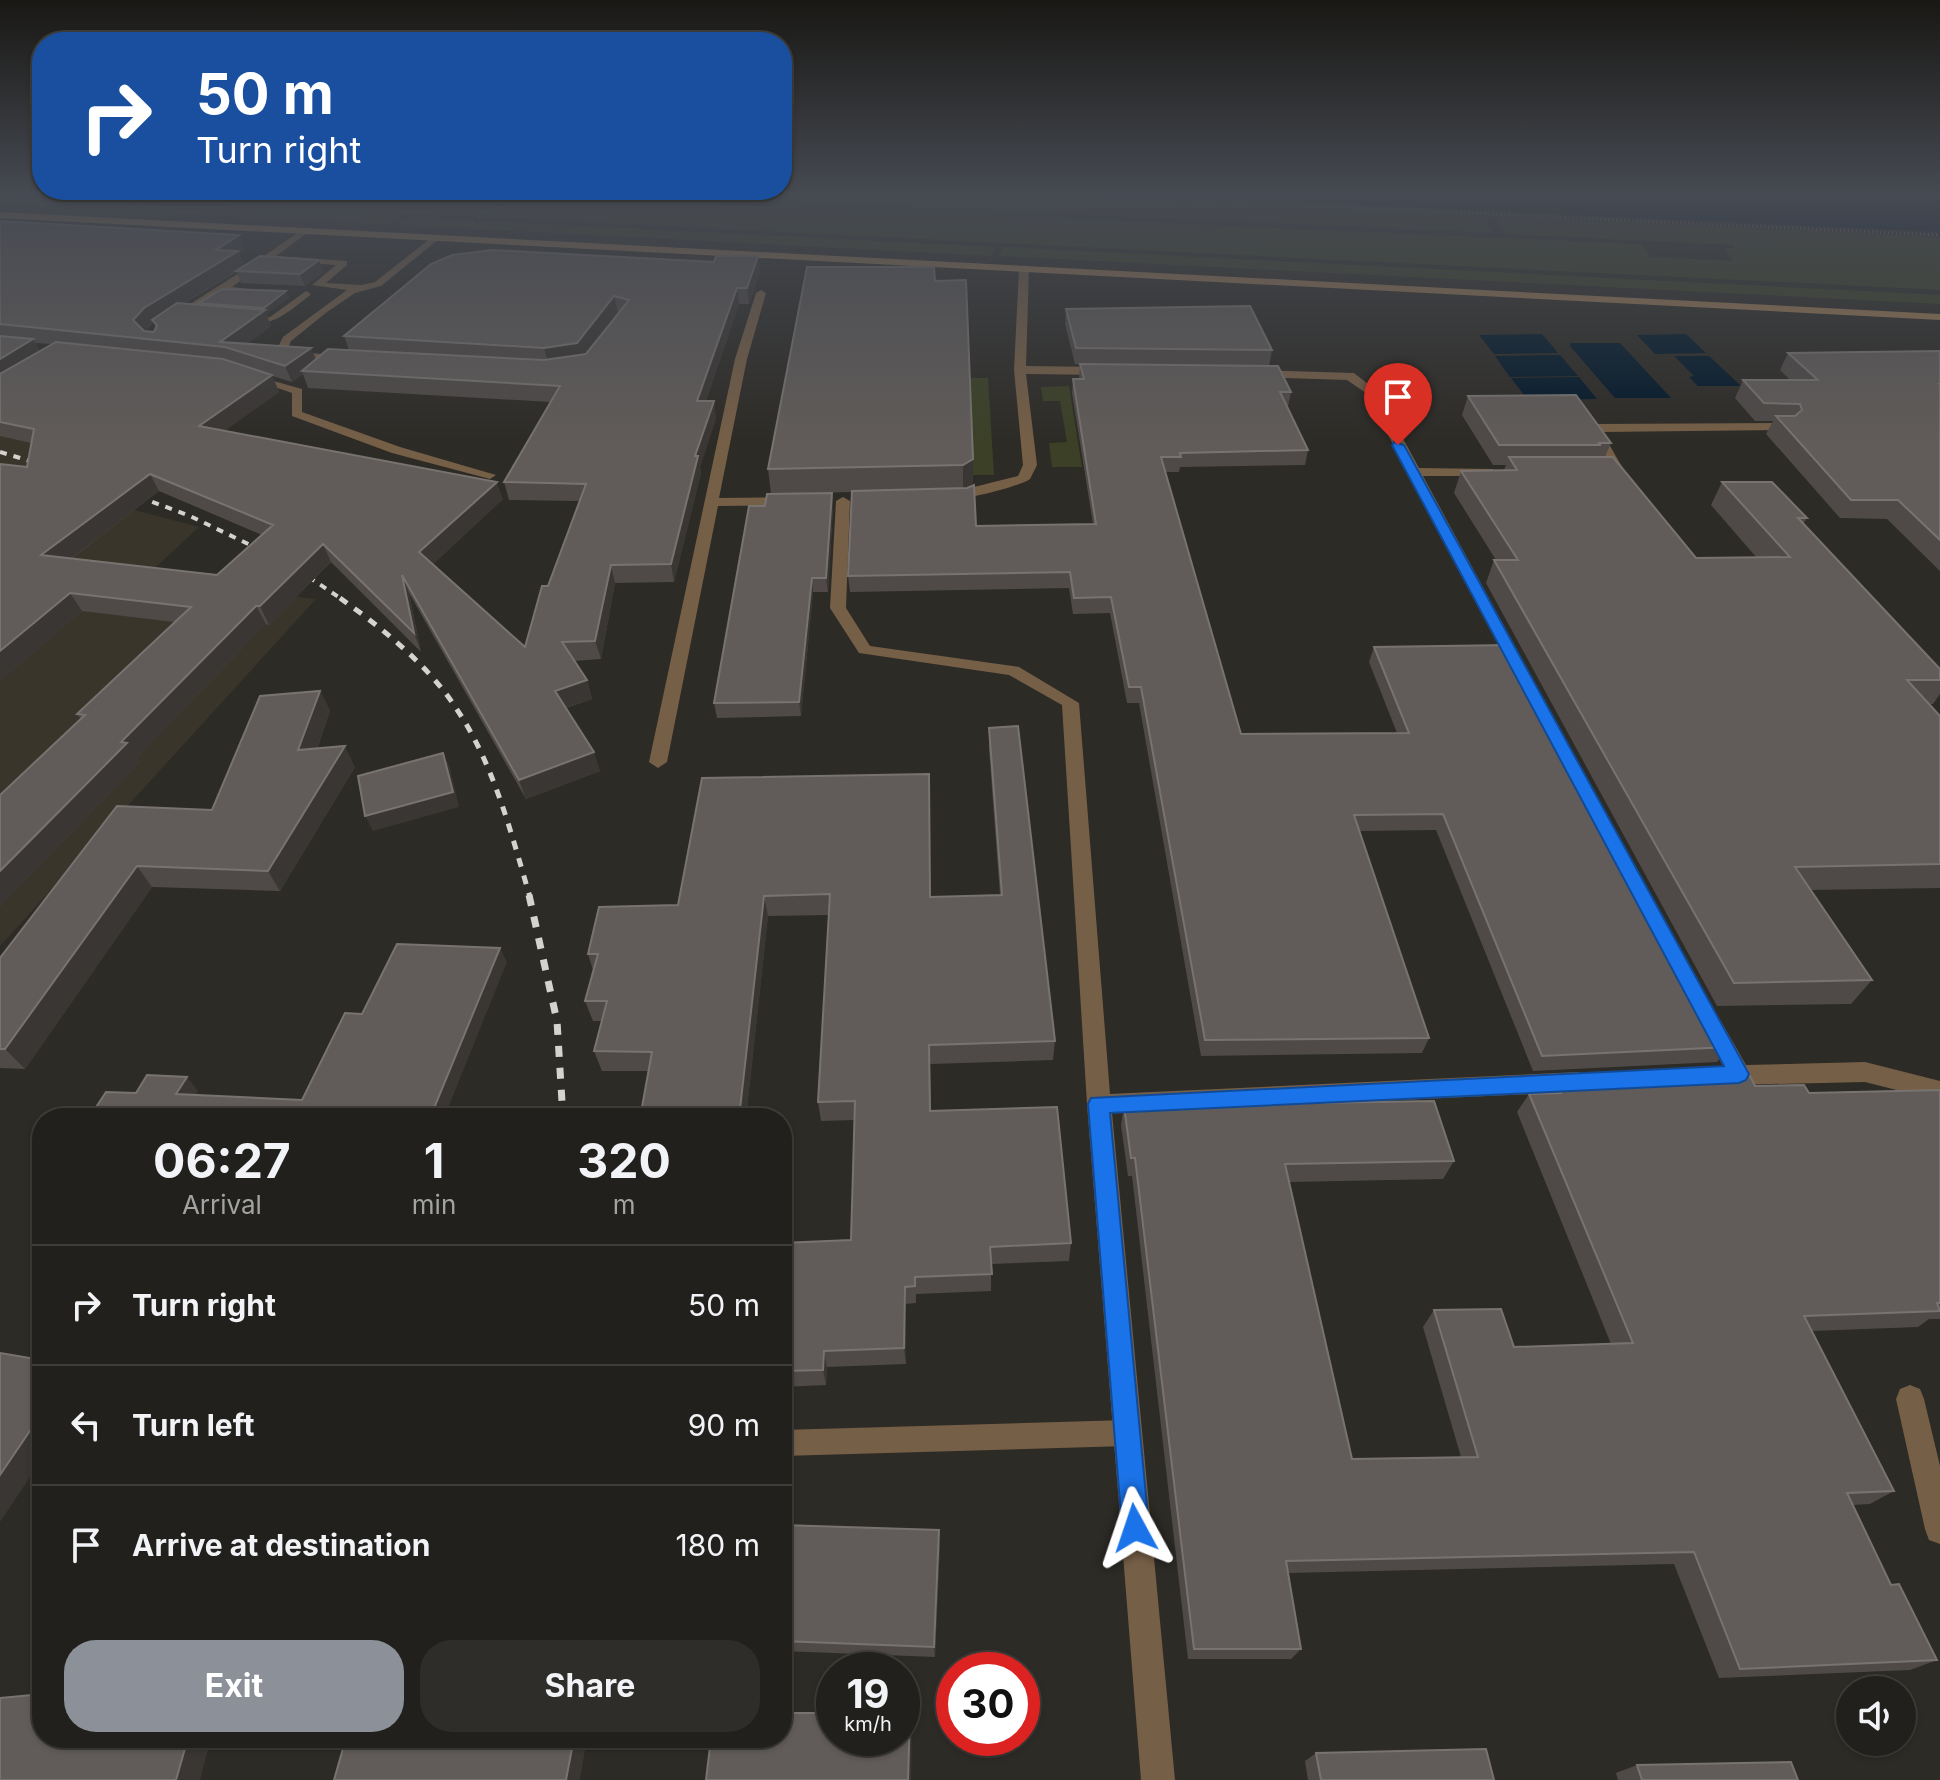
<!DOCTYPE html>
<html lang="en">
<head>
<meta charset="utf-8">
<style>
	:root { --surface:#22201c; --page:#2e2d29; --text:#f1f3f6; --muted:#a2a3a3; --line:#3f3e3b; --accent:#8c9099 }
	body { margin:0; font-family:Inter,sans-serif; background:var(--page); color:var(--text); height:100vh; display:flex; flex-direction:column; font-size:30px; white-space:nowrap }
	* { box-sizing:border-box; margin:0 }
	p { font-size:26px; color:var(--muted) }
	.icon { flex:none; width:44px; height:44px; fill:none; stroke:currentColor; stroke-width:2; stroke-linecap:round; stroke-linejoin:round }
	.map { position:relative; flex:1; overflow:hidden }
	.drawer { position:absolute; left:32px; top:1108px; width:760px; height:640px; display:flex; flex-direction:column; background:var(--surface); border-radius:32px; box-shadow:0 2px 6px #0004,0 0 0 2px var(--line) }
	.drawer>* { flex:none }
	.top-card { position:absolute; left:32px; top:32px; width:760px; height:168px; border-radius:32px; box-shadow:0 2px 6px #0004,0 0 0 2px var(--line); background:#1a4fa0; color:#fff; overflow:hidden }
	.tools { position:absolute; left:1836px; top:1676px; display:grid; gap:16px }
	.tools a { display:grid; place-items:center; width:80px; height:80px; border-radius:50%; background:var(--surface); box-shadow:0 2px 6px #0004,0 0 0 2px var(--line); font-size:40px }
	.speed { position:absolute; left:816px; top:1652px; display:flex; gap:16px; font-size:40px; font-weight:700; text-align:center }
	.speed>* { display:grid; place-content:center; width:104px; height:104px; border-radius:50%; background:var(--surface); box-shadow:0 2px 6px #0004,0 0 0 2px var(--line); line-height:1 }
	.speed small { font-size:20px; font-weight:400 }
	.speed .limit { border:12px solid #d22; background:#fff; color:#111 }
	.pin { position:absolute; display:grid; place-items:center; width:68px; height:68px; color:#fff; margin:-82px -34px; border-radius:50% 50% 50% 0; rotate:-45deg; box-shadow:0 0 8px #0007 }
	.pin .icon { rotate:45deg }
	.me { position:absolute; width:88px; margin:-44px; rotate:355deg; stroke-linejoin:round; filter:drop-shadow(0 0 6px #0008) }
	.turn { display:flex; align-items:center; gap:28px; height:168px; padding:0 32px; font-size:36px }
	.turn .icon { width:104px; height:104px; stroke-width:2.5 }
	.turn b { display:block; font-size:56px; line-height:68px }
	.eta { display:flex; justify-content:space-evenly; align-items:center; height:136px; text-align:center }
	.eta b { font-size:48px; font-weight:700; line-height:56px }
	.button { display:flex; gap:16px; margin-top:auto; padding:16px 32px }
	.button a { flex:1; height:92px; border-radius:32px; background:var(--accent); color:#fff; font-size:32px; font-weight:700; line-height:92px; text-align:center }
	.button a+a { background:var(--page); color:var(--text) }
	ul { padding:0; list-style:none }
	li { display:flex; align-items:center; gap:24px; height:120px; padding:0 32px; border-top:2px solid var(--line) }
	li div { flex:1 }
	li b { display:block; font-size:30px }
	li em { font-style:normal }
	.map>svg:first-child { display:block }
	.built { fill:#39352a }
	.green { fill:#3b4026 }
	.water { fill:#03192a }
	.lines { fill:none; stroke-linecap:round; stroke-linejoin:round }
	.path { stroke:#82807c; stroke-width:3; stroke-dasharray:1 3; stroke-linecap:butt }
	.lane { fill:#765f47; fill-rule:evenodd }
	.street { fill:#765f47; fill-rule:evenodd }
	.secondary { fill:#a07c54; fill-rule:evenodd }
	.rail-far2 { stroke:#d4d3ce; stroke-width:4; stroke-dasharray:7 7; stroke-linecap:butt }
	.rail-far1 { stroke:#d4d3ce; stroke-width:5; stroke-dasharray:9 9; stroke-linecap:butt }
	.rail { stroke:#d4d3ce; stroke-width:7; stroke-dasharray:11 11; stroke-linecap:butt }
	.wall { fill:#4f4a47; fill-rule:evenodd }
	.shaded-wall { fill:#3a3633 }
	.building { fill:#615c59; stroke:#787370; stroke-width:2; fill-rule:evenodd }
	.route { fill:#1a73e8; stroke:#114b97; stroke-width:2 }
</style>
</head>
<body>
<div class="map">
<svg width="1940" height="1780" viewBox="0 0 1940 1780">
	<rect width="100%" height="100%" fill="#2d2b26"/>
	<path class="built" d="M 0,349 L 63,491 L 199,527 L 142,580 L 316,599 L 0,946 Z"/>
	<path class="green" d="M 13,194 L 500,194 L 474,217 Z
		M 511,194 L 1641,244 L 1650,257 L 1733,261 L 1724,248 L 1735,248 L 1733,245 L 1502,234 L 1496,216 L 1940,237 L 1940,290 L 485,217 Z
		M 619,194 L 1012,194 L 1485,216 L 1493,233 Z
		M 0,197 L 143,204 L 130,211 L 0,205 Z
		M 148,204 L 273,210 L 260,218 L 135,211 Z
		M 280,210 L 403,216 L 392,225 L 267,218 Z
		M 408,217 L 995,247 L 992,256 L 397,225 Z
		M 1003,247 L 1940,295 L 1940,304 L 1000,256 Z
		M 969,378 L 988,378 L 994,475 L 973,475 Z
		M 1069,386 L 1082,467 L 1052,467 L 1049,443 L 1067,442 L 1060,401 L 1043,401 L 1041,387 Z"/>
	<path class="water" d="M 1133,194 L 1940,194 L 1940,232 Z
		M 1542,334 L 1558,353 L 1494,354 L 1479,335 Z
		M 1686,334 L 1706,353 L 1655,354 L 1637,335 Z
		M 1571,343 L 1620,343 L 1671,398 L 1615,398 L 1570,346 Z
		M 1560,355 L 1578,376 L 1510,377 L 1495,356 Z
		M 1674,356 L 1709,356 L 1741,386 L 1698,386 L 1689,377 L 1694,376 Z
		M 1579,377 L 1597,399 L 1528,400 L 1511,378 Z"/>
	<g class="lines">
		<path class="path" d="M 1061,194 L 1940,235
			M 479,217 L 506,194"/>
		<path class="lane" d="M 303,229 L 310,231 L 276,256 L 347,261 L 347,265 L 326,283 L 362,285 L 375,282 L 432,237 L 439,239 L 381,286 L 355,293 L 327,312 L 291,341 L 288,348 L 300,352 L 342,356 L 347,359 L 346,361 L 299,358 L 277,349 L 283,337 L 347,290 L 312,285 L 336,265 L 264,260 L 264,256 Z
			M 258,261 L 261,266 L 232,287 L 265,291 L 263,293 L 224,292 L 190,312 L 192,316 L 176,313 Z
			M 306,291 L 311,294 L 309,296 C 288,312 267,333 240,318 L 245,315 L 270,317 Z
			M 249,374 L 302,389 L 302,412 L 400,447 L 496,475 L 490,479 L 392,453 L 292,416 L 292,393 L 249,378 Z
			M 1127,1420 L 1136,1424 L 1140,1433 L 1136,1442 L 1127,1446 L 782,1456 L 782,1430 Z"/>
		<path class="street" d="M 1024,266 L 1029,269 L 1026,366 L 1104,367 L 1110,371 L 1104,375 L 1026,374 L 1037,465 L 1030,479 C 1019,487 956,502 943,500 L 943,494 C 968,489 992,482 1018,476 L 1023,465 L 1014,370 L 1019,269 Z
			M 761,290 L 766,293 L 747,359 L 719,498 L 792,497 L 799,501 L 792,505 L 718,506 L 667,762 L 658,768 L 649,762 L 735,359 L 756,293 Z
			M 1252,370 L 1354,373 L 1377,391 L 1419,468 L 1493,469 L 1495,472 L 1488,476 L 1423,476 L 1526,667 L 1524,671 L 1512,671 L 1510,667 L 1366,393 L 1347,380 L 1256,377 L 1250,373 Z
			M 1784,423 L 1790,427 L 1789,430 L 1602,432 L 1625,472 L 1618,476 L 1601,472 L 1609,468 L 1587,428 L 1593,424 Z
			M 843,497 L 850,501 L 846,608 L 870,646 L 1019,667 L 1079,703 L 1110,1094 L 1578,1072 L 1586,1075 L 1589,1082 L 1586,1089 L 1578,1092 L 1112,1113 L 1175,1780 L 1141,1780 L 1087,1104 L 1062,705 L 1009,675 L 859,653 L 830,608 L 836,501 Z
			M 1714,1020 L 1722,1023 L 1746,1065 L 1865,1062 L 1940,1081 L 1940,1101 L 1865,1082 L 1726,1085 L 1718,1082 L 1715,1075 L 1718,1068 L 1723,1066 L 1703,1029 L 1706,1023 Z
			M 1910,1385 L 1920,1389 L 1924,1399 L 1940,1466 L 1940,1544 L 1929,1540 L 1925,1529 L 1896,1399 L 1900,1389 Z"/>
		<path class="secondary" d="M 0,212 L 1940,314 L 1940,320 L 0,218 Z"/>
		<path class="rail-far2" d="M 0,452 L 50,467
			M 126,492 L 190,516 L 269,554
			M 297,569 L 343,600"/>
		<path class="rail-far1" d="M 340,598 C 382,628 428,665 456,708 C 494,764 511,833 530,897"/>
		<path class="rail" d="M 529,895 L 557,1021 L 563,1118"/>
	</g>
	<path class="wall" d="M 0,221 L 239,235 L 245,250 L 239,254 L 244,266 L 323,272 L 305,286 L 241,283 L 236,271 L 241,269 L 183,304 L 200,305 L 199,303 L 286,291 L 289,298 L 266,314 L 271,326 L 247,344 L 316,359 L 349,350 L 344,336 L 714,262 L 758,256 L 760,272 L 749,304 L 739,304 L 706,401 L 716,418 L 700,467 L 701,473 L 674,582 L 615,583 L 601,659 L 574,661 L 587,680 L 592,699 L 566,708 L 600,771 L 526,799 L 409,593 L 421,652 L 331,562 L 269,625 L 266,624 L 137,757 L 140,762 L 0,906 L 0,795 L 81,719 L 77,714 L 174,622 L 82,611 L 0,681 L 0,464 L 27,467 L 31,443 L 0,436 ZM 618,312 L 619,312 L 585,354 ZM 153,322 L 156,328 L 154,332 L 145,331 ZM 35,343 L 52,344 L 40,351 ZM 303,374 L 308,388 L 551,402 L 504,482 L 509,500 L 580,501 L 525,647 L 433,564 L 503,499 L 224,431 L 279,392 L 272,376 L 292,382 ZM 159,491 L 262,535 L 217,575 L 71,559 Z
		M 935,281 L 973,483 L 964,488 L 976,526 L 1093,524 L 1072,393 L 1073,379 L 1079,379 L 1080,364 L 1291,392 L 1288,406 L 1287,406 L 1308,450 L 1305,465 L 1180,467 L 1179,472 L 1165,472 L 1241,734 L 1397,733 L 1369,662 L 1374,647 L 1729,1047 L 1717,1062 L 1533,1071 L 1436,830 L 1359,831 L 1429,1038 L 1422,1053 L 1201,1056 L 1139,703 L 1127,703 L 1110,613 L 1073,614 L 1069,588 L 850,592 L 848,576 L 852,492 L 771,494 L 768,469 Z
		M 1066,309 L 1272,350 L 1269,366 L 1075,364 L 1065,324 Z
		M 1940,351 L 1940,571 L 1887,519 L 1840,518 L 1766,434 L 1773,421 L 1755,421 L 1735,398 L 1743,380 L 1790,380 L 1780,370 L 1788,353 Z
		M 1468,396 L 1611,443 L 1605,457 L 1696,558 L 1757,558 L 1711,505 L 1722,482 L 1807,518 L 1803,524 L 1940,669 L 1940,694 L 1933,704 L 1929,704 L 1940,716 L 1940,888 L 1811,890 L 1872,980 L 1851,1004 L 1717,1006 L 1486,583 L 1494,560 L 1496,560 L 1454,493 L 1461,471 L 1504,470 L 1506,465 L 1493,465 L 1462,415 Z
		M 832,493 L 833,507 L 828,592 L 813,592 L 801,716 L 717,718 L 714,703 L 765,506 Z
		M 320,691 L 330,711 L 317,749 L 355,767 L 280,891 L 152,887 L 25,1069 L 0,1068 L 0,958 L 212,810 Z
		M 989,728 L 1055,1041 L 1053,1060 L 930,1064 L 931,1111 L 1071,1243 L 1069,1261 L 991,1264 L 991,1291 L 916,1294 L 916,1303 L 906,1304 L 906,1364 L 827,1367 L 826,1385 L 782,1387 L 782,1243 L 851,1240 L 855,1120 L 821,1121 L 818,1102 L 829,915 L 768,916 L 746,1118 L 640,1118 L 648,1071 L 602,1071 L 594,1051 L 602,1021 L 593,1021 L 585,1001 L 593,970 L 588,954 L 678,905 L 702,778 L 931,897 L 1000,895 L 989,749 Z
		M 1555,1077 L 1755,1086 L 1809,1093 L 1940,1090 L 1940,1319 L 1929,1319 L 1918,1327 L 1812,1331 L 1894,1491 L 1870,1504 L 1853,1505 L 1891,1585 L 1937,1660 L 1910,1670 L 1719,1678 L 1674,1564 L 1288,1573 L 1301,1649 L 1291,1659 L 1188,1659 L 1132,1176 L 1128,1176 L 1121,1125 L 1124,1106 L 1454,1161 L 1443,1179 L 1289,1182 L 1352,1459 L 1461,1457 L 1423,1327 L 1434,1310 L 1514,1347 L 1611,1344 L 1517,1112 L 1529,1094 L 1545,1093 Z
		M 782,1525 L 940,1543 L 935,1657 L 782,1651 Z
		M 1316,1753 L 1494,1780 L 1308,1780 L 1305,1761 Z
		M 1637,1765 L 1798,1780 L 1618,1780 L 1616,1773 Z"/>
	<path class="shaded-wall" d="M 239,235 L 245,250 L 239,254 L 244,266 L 151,323 L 141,336 L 133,320 L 144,308 L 216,250 Z
		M 758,256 L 760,272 L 749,304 L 747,288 Z
		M 319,260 L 323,272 L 305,286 L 300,274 Z
		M 737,288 L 739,304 L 700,418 L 697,401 Z
		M 286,291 L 289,298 L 266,314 L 264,308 Z
		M 614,296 L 618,312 L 580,359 L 548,364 L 544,348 Z
		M 265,310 L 271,326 L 238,351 L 220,342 Z
		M 33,339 L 42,355 L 0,381 L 0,359 Z
		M 311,348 L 318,364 L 302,371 L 303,374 L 292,382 L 285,366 Z
		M 272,375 L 279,392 L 207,443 L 199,426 Z
		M 714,401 L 716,418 L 700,467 L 701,473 L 674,582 L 671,564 L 695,456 Z
		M 973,459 L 973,483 L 963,489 L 963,465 Z
		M 150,474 L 159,491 L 52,573 L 41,555 Z
		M 497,482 L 503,499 L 426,571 L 419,552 Z
		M 832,493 L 833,507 L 828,592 L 826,578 Z
		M 323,544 L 331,562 L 269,625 L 260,606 Z
		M 611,565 L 615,583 L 601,659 L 595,641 Z
		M 402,575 L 409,593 L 421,652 L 414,633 Z
		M 812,578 L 813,592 L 801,716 L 799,702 Z
		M 70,593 L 82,611 L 0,681 L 0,651 Z
		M 256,606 L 266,624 L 137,757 L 140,762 L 0,906 L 0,871 L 121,742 Z
		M 587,680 L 592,699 L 561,709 L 555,691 Z
		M 320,691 L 330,711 L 309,771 L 298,750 Z
		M 345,746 L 355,767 L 280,891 L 268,871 Z
		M 594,752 L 600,771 L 526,799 L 519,780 Z
		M 443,753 L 450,768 L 459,807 L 373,831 L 365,816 Z
		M 137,866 L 152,887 L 25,1069 L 5,1049 Z
		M 764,896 L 768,916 L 746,1118 L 739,1118 Z
		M 500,948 L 507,962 L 444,1118 L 430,1118 Z
		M 187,1077 L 198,1091 L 188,1108 L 176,1094 Z
		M 905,1287 L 906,1304 L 906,1364 L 904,1348 Z
		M 824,1351 L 827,1367 L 826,1385 L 823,1370 Z
		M 42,1413 L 42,1459 L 0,1522 L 0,1475 Z
		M 939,1530 L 940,1543 L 935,1657 L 934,1647 Z
		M 910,1712 L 912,1724 L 911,1780 L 908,1780 Z
		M 188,1738 L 211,1738 L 200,1780 L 176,1780 Z
		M 574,1738 L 587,1738 L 580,1780 L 566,1780 Z"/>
	<path class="building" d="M 0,221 L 239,235 L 216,250 L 238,251 L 144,308 L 133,320 L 144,331 L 154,332 L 157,325 L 152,320 L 177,303 L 265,310 L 220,342 L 311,348 L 285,366 L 225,347 L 0,324 Z
		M 492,250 L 714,262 L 716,256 L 758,256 L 747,288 L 737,288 L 697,401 L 714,401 L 695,456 L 698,456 L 671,564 L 611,565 L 595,641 L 562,642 L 587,680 L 555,691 L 594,752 L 519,780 L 402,575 L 414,633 L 323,544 L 260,606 L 256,606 L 121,742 L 127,743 L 0,871 L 0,795 L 85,715 L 77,714 L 191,607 L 70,593 L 0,651 L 0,464 L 27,467 L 34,429 L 0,422 L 0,374 L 56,342 L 223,359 L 272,375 L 199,426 L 497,482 L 419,552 L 525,647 L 542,586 L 548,586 L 586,484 L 504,482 L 560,386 L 302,371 L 328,349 L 544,360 L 586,354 L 629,300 L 614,296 L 577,343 L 544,348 L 344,336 L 431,264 L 452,255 ZM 150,474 L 273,525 L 217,575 L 41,555 Z
		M 260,256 L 319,260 L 300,274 L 236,271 Z
		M 807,267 L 934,267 L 935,281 L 966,280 L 973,459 L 963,465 L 768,469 Z
		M 222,289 L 286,291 L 264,308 L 199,303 Z
		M 1250,306 L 1272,350 L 1076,348 L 1066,309 Z
		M 0,336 L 33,339 L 0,359 Z
		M 1940,351 L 1940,384 L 1939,384 L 1940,385 L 1940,540 L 1898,500 L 1851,500 L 1776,416 L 1795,416 L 1802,410 L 1800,404 L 1764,403 L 1743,380 L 1818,380 L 1788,353 Z
		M 1080,364 L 1278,366 L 1291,392 L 1280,392 L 1308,450 L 1180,453 L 1181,457 L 1161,457 L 1241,734 L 1409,733 L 1374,647 L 1511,645 L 1729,1047 L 1542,1056 L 1443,814 L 1354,815 L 1429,1038 L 1205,1040 L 1141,687 L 1129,687 L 1111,597 L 1074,598 L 1070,572 L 848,576 L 852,491 L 967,488 L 974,485 L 976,526 L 1096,524 L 1073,379 L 1084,379 Z
		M 1576,395 L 1611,443 L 1599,443 L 1600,445 L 1499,445 L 1468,396 Z
		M 1509,457 L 1613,457 L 1696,558 L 1790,557 L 1722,482 L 1772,482 L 1807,518 L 1798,518 L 1940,669 L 1940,680 L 1907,680 L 1940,716 L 1940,864 L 1795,867 L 1872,980 L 1734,983 L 1494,560 L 1518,560 L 1461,471 L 1517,470 Z
		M 832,493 L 826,578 L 812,578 L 799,702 L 714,703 L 749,506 L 765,506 L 767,494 Z
		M 320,691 L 298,750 L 345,746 L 268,871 L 137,866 L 5,1049 L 0,1049 L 0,958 L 117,806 L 212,810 L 260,696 Z
		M 1018,726 L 1055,1041 L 929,1045 L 930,1111 L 1057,1107 L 1071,1243 L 990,1247 L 992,1274 L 915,1277 L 915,1286 L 905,1287 L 904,1348 L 824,1351 L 823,1370 L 782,1371 L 782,1243 L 851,1240 L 855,1101 L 818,1102 L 830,894 L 764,896 L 739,1118 L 640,1118 L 652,1052 L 594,1051 L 607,1001 L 585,1001 L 598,954 L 588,954 L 599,907 L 678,905 L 702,778 L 929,774 L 930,897 L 1002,895 L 989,728 Z
		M 443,753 L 453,792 L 365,816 L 358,776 Z
		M 397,944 L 500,948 L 430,1118 L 89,1118 L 106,1092 L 136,1093 L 147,1075 L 187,1077 L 176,1094 L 302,1100 L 345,1013 L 362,1014 Z
		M 1746,1068 L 1755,1086 L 1804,1085 L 1809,1093 L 1940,1090 L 1940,1303 L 1937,1303 L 1940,1311 L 1804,1316 L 1894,1491 L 1847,1493 L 1891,1585 L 1899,1584 L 1937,1660 L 1740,1669 L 1694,1552 L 1286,1561 L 1301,1649 L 1194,1649 L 1135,1158 L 1131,1158 L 1124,1106 L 1434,1101 L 1454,1161 L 1285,1164 L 1352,1459 L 1478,1457 L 1434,1310 L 1501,1309 L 1514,1347 L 1633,1343 L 1529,1094 L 1561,1093 L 1555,1077 Z
		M 0,1353 L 42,1360 L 42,1413 L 0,1475 Z
		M 782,1525 L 939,1530 L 934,1647 L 782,1641 Z
		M 42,1694 L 42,1738 L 188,1738 L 176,1780 L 0,1780 L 0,1698 Z
		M 902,1712 L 910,1712 L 908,1780 L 706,1780 L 711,1738 L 782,1738 L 782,1713 L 834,1713 L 834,1738 L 902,1738 Z
		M 346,1738 L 574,1738 L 566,1780 L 334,1780 Z
		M 1486,1749 L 1494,1780 L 1321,1780 L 1316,1753 Z
		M 1791,1762 L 1798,1780 L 1642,1780 L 1637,1765 Z"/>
	<linearGradient id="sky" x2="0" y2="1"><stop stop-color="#191815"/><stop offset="0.44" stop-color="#464a52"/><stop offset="1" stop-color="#464a52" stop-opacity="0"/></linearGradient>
	<rect width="1940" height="443" fill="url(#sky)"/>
	<path class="route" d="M 1394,442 L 1404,445 L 1749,1074 L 1746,1080 L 1739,1083 L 1110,1113 L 1149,1528 L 1145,1537 L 1135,1541 L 1126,1537 L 1122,1528 L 1088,1104 L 1091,1098 L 1724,1066 L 1392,445 Z"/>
</svg>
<div class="tools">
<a><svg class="icon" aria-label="sound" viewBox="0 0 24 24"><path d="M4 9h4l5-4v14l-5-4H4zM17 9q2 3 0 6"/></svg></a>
</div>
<div class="speed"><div>19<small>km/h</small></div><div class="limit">30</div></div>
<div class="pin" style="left:1398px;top:445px;background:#d93025"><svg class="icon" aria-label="arrive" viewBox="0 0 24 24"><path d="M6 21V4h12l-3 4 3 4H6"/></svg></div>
<svg class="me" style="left:1135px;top:1528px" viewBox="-20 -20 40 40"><path d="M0-17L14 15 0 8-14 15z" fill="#1a73e8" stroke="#fff" stroke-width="4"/></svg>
<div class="top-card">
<div class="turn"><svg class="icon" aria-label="right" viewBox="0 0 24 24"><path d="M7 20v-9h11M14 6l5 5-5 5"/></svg><div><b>50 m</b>Turn right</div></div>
</div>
<section class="drawer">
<div class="eta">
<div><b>06:27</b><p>Arrival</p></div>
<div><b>1</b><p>min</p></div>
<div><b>320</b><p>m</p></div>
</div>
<ul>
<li><svg class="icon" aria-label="right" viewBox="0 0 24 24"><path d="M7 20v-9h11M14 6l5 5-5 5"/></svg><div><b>Turn right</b></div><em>50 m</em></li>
<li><svg class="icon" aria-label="left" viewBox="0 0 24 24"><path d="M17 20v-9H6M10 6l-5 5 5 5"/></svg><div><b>Turn left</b></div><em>90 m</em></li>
<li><svg class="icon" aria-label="arrive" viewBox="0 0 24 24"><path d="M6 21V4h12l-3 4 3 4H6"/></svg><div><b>Arrive at destination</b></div><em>180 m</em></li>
</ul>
<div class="button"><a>Exit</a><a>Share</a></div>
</section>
</div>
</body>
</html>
